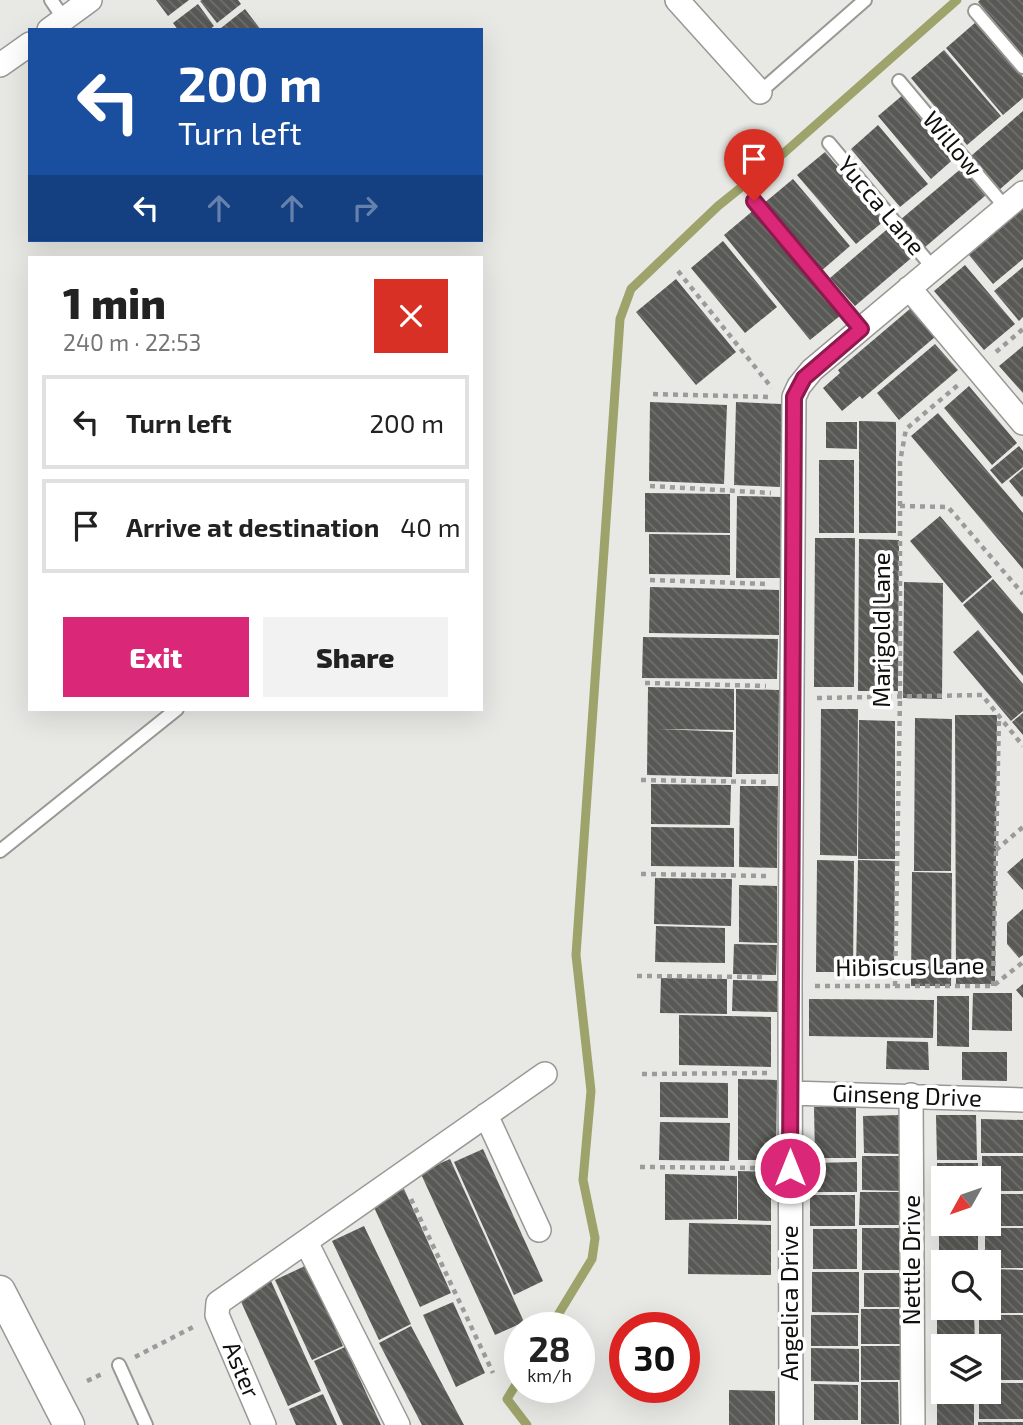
<!DOCTYPE html>
<html lang="en">
<head>
<meta charset="utf-8">
<style>
	:root { --surface:#fff; --page:#f2f2f2; --text:#222; --muted:#767676; --line:#e0e0e0; --accent:#db2777 }
	body { margin:0; font-family:"Exo 2",sans-serif; background:var(--page); color:var(--text); height:100vh; display:flex; flex-direction:column; font-size:26px; white-space:nowrap }
	* { box-sizing:border-box; margin:0 }
	p { font-size:23px; color:var(--muted) }
	.icon { flex:none; width:38px; height:38px; fill:none; stroke:currentColor; stroke-width:2; stroke-linecap:round; stroke-linejoin:round }
	.map { position:relative; flex:1; overflow:hidden }
	.details { position:absolute; left:28px; top:256px; width:455px; height:455px; display:flex; flex-direction:column; background:var(--surface); border-radius:0px; box-shadow:0 7px 28px #0002 }
	.details>* { flex:none }
	.hud { position:absolute; left:28px; top:28px; width:455px; height:214px; border-radius:0px; box-shadow:0 7px 28px #0002; background:#1a4fa0; color:#fff; overflow:hidden }
	.needle { width:46px; rotate:230deg }
	.controls { position:absolute; left:931px; top:1166px; display:grid; gap:14px }
	.controls a { display:grid; place-items:center; width:70px; height:70px; border-radius:0px; background:var(--surface); box-shadow:0 7px 28px #0002; font-size:35px }
	.speed { position:absolute; left:504px; top:1312px; display:flex; gap:14px; font-size:35px; font-weight:700; text-align:center }
	.speed>* { display:grid; place-content:center; width:91px; height:91px; border-radius:50%; background:var(--surface); box-shadow:0 7px 28px #0002; line-height:1 }
	.speed small { font-size:18px; font-weight:400 }
	.speed .limit { border:10px solid #d22; background:#fff; color:#111 }
	.pin { position:absolute; display:grid; place-items:center; width:60px; height:60px; color:#fff; margin:-72px -30px; border-radius:50% 50% 50% 0; rotate:-45deg; box-shadow:0 0 7px #0007 }
	.pin .icon { rotate:45deg }
	.me { position:absolute; width:77px; margin:-38px; rotate:0deg; stroke-linejoin:round; filter:drop-shadow(0 0 5px #0008) }
	.turn { display:flex; align-items:center; gap:24px; height:147px; padding:0 35px; font-size:32px }
	.turn .icon { width:91px; height:91px; stroke-width:2.5 }
	.turn b { display:block; font-size:49px; line-height:60px }
	.lanes { display:flex; align-items:center; height:66px; padding:0 35px; background:#0003; justify-content:center; gap:35px; direction:ltr }
	.lanes .off { opacity:.35 }
	.round { display:grid; place-items:center; flex:none; width:74px; height:74px; border-radius:0px; background:var(--page) }
	.overview { display:flex; align-items:center; justify-content:space-between; height:119px; padding:0 35px }
	h1 { font-size:42px; font-weight:800; line-height:52px }
	.button { display:flex; gap:14px; margin-top:auto; padding:14px 35px }
	.button a { flex:1; height:80px; border-radius:0px; background:var(--accent); color:#fff; font-size:28px; font-weight:800; line-height:80px; text-align:center }
	.button a+a { background:var(--page); color:var(--text) }
	ul { padding:0; list-style:none }
	li { display:flex; align-items:center; gap:21px; height:94px; margin:0 14px 10px; padding:0 21px; border:4px solid var(--line); border-radius:0px }
	li div { flex:1 }
	li b { display:block; font-size:26px }
	li em { font-style:normal }
	.map>svg:first-child { display:block }
	.lines { fill:none; stroke-linecap:round; stroke-linejoin:round }
	.stream { stroke:#9da36a; stroke-width:9 }
	.building { fill:url(#building-back-hatch) }
	.service-casing { stroke:#989995; stroke-width:16 }
	.minor-casing { stroke:#989995; stroke-width:26 }
	.tertiary-casing { stroke:#989995; stroke-width:33 }
	.path { stroke:#9b9c99; stroke-width:4.5; stroke-dasharray:5 5; stroke-linecap:butt }
	.service { stroke:#fff; stroke-width:12 }
	.minor { stroke:#fff; stroke-width:23 }
	.tertiary { stroke:#fff; stroke-width:30 }
	.route-casing { stroke:#8e194d; stroke-width:18 }
	.route { stroke:#db2777; stroke-width:12 }
	.labels { text-anchor:middle; stroke-width:7; stroke-linejoin:round; paint-order:stroke }
	.street-label { font-size:24px; fill:#0f0f0e; stroke:#fff }
</style>
</head>
<body>
<div class="map">
<svg width="1023" height="1425" viewBox="0 0 1023 1425">
	<defs>
		<pattern id="building-back-hatch" width="6" height="6" patternUnits="userSpaceOnUse" patternTransform="scale(1.75)"><rect width="6" height="6" fill="#585855"/><path d="M-1 5l2 2M0 0l6 6M5-1l2 2" fill="none" stroke="#70706e"/></pattern>
	</defs>
	<rect width="100%" height="100%" fill="#e8e9e5"/>
	<g class="lines">
		<path class="stream" d="M 550,1328 L 592,1259 L 595,1238 L 583,1180 L 591,1091 L 576,955 L 620,319 L 631,289 L 718,206 L 785,152 L 957,0
			M 520,1378 L 507,1399 L 527,1425"/>
	</g>
	<path class="building" d="M 156,0 L 189,0 L 168,16 Z
		M 202,0 L 238,0 L 241,4 L 217,23 L 200,1 Z
		M 980,0 L 1023,0 L 1023,56 L 978,2 Z
		M 198,4 L 214,26 L 209,30 L 178,30 L 173,23 Z
		M 245,9 L 261,30 L 222,30 L 221,28 Z
		M 976,22 L 1023,77 L 1023,98 L 1003,115 L 946,48 Z
		M 944,50 L 1001,116 L 967,145 L 911,78 Z
		M 904,94 L 957,156 L 931,179 L 878,116 Z
		M 1023,111 L 1023,169 L 999,190 L 971,156 Z
		M 878,125 L 928,184 L 900,207 L 851,149 Z
		M 825,152 L 884,221 L 856,244 L 797,175 Z
		M 963,167 L 986,195 L 924,248 L 900,220 Z
		M 793,179 L 850,246 L 820,272 L 763,204 Z
		M 755,209 L 841,315 L 810,340 L 724,235 Z
		M 1023,209 L 1023,259 L 993,284 L 969,255 Z
		M 891,226 L 916,254 L 855,306 L 830,278 Z
		M 723,241 L 777,307 L 745,333 L 691,268 Z
		M 965,265 L 1015,324 L 984,350 L 934,291 Z
		M 1023,267 L 1023,317 L 1019,321 L 994,291 Z
		M 676,279 L 736,352 L 696,385 L 636,312 Z
		M 911,308 L 935,337 L 862,399 L 860,396 L 842,411 L 823,388 L 840,373 L 838,370 Z
		M 935,344 L 958,370 L 899,420 L 877,393 Z
		M 1023,346 L 1023,393 L 999,366 Z
		M 969,386 L 1017,443 L 992,465 L 944,408 Z
		M 650,402 L 727,405 L 724,484 L 649,481 Z
		M 736,402 L 782,404 L 780,487 L 734,485 Z
		M 938,413 L 1023,513 L 1023,569 L 911,436 Z
		M 859,421 L 896,422 L 896,533 L 859,533 Z
		M 826,422 L 857,422 L 857,449 L 826,448 Z
		M 1019,446 L 1023,451 L 1023,467 L 1002,484 L 990,470 Z
		M 819,460 L 854,460 L 854,533 L 819,533 Z
		M 1023,469 L 1023,496 L 1022,497 L 1009,481 Z
		M 645,493 L 730,494 L 730,533 L 645,532 Z
		M 737,496 L 782,497 L 781,578 L 736,578 Z
		M 940,516 L 992,577 L 962,603 L 910,541 Z
		M 649,534 L 730,535 L 730,575 L 649,574 Z
		M 815,538 L 855,538 L 854,687 L 814,687 Z
		M 859,539 L 899,540 L 898,691 L 858,691 Z
		M 993,579 L 1023,614 L 1023,676 L 963,605 Z
		M 904,582 L 943,583 L 942,699 L 903,698 Z
		M 650,587 L 779,590 L 779,635 L 649,633 Z
		M 978,630 L 1023,684 L 1023,711 L 1011,721 L 953,652 Z
		M 643,637 L 778,639 L 777,679 L 642,678 Z
		M 648,687 L 734,689 L 734,730 L 658,729 L 733,732 L 732,777 L 647,775 Z
		M 736,689 L 779,690 L 778,774 L 736,774 Z
		M 821,709 L 858,709 L 857,856 L 820,855 Z
		M 1023,713 L 1023,735 L 1012,722 Z
		M 955,715 L 997,715 L 995,984 L 956,984 Z
		M 915,718 L 952,719 L 951,871 L 914,871 Z
		M 859,720 L 895,721 L 895,859 L 858,859 Z
		M 651,784 L 731,785 L 730,825 L 651,824 Z
		M 740,786 L 778,786 L 777,868 L 739,867 Z
		M 651,827 L 734,828 L 734,867 L 651,866 Z
		M 1023,858 L 1023,890 L 1007,872 Z
		M 817,860 L 854,861 L 853,972 L 816,972 Z
		M 858,860 L 895,861 L 894,972 L 856,971 Z
		M 912,872 L 952,873 L 951,986 L 911,986 Z
		M 655,878 L 732,879 L 731,926 L 654,924 Z
		M 739,885 L 777,886 L 777,943 L 739,942 Z
		M 1023,909 L 1023,955 L 1019,958 L 1007,944 L 1007,923 Z
		M 656,926 L 725,928 L 725,963 L 655,962 Z
		M 734,944 L 777,945 L 776,975 L 733,974 Z
		M 661,978 L 727,979 L 727,1014 L 660,1013 Z
		M 733,980 L 779,981 L 778,1012 L 732,1011 Z
		M 1023,984 L 1023,998 L 1016,990 Z
		M 973,993 L 1012,993 L 1012,1031 L 972,1030 Z
		M 937,996 L 969,996 L 969,1047 L 937,1046 Z
		M 809,999 L 934,1000 L 933,1038 L 809,1036 Z
		M 679,1015 L 771,1017 L 771,1067 L 679,1065 Z
		M 887,1041 L 928,1042 L 929,1070 L 886,1069 Z
		M 962,1052 L 1007,1052 L 1007,1081 L 962,1080 Z
		M 738,1079 L 777,1080 L 776,1160 L 738,1160 Z
		M 660,1082 L 728,1083 L 728,1118 L 660,1117 Z
		M 814,1107 L 856,1107 L 856,1158 L 815,1158 Z
		M 901,1115 L 901,1154 L 864,1153 L 863,1116 Z
		M 936,1115 L 976,1115 L 977,1160 L 937,1160 Z
		M 981,1119 L 1023,1120 L 1023,1153 L 981,1153 Z
		M 660,1122 L 730,1123 L 729,1161 L 659,1160 Z
		M 483,1149 L 543,1281 L 514,1295 L 454,1162 Z
		M 862,1156 L 903,1156 L 903,1191 L 862,1190 Z
		M 982,1156 L 1023,1156 L 1023,1191 L 989,1191 L 989,1178 L 982,1178 Z
		M 450,1159 L 524,1322 L 495,1335 L 420,1172 Z
		M 857,1162 L 857,1192 L 813,1192 L 813,1163 Z
		M 937,1163 L 978,1163 L 978,1178 L 943,1178 L 943,1192 L 937,1192 Z
		M 738,1171 L 771,1172 L 771,1221 L 738,1220 Z
		M 665,1174 L 737,1176 L 737,1219 L 665,1220 Z
		M 404,1189 L 451,1293 L 420,1307 L 372,1203 Z
		M 860,1192 L 901,1192 L 902,1225 L 859,1225 Z
		M 989,1194 L 1023,1194 L 1023,1226 L 984,1226 L 984,1223 L 989,1223 Z
		M 810,1195 L 855,1195 L 855,1226 L 810,1226 Z
		M 936,1195 L 943,1195 L 943,1223 L 979,1223 L 979,1228 L 936,1228 Z
		M 689,1223 L 771,1225 L 771,1275 L 688,1274 Z
		M 364,1226 L 411,1324 L 379,1340 L 332,1241 Z
		M 862,1228 L 902,1228 L 902,1270 L 862,1270 Z
		M 985,1228 L 1023,1228 L 1023,1268 L 989,1268 L 989,1262 L 985,1262 Z
		M 813,1229 L 857,1229 L 857,1269 L 813,1269 Z
		M 939,1231 L 978,1231 L 978,1262 L 939,1263 Z
		M 307,1265 L 343,1346 L 312,1360 L 275,1280 Z
		M 938,1265 L 943,1265 L 943,1309 L 938,1309 Z
		M 989,1269 L 1023,1270 L 1023,1313 L 986,1313 L 986,1307 L 989,1307 Z
		M 812,1272 L 859,1272 L 859,1313 L 812,1312 Z
		M 864,1273 L 900,1273 L 901,1307 L 864,1307 Z
		M 271,1281 L 321,1391 L 288,1406 L 238,1295 Z
		M 453,1302 L 485,1373 L 456,1387 L 423,1315 Z
		M 861,1309 L 901,1309 L 901,1344 L 861,1344 Z
		M 937,1311 L 974,1311 L 975,1344 L 937,1344 Z
		M 811,1315 L 858,1315 L 858,1346 L 811,1346 Z
		M 979,1315 L 1023,1315 L 1023,1380 L 989,1380 L 989,1346 L 979,1346 Z
		M 411,1326 L 464,1425 L 422,1425 L 379,1343 Z
		M 861,1346 L 900,1346 L 900,1380 L 861,1380 Z
		M 936,1346 L 943,1346 L 943,1389 L 936,1389 Z
		M 345,1347 L 381,1425 L 343,1425 L 314,1361 Z
		M 811,1348 L 859,1349 L 859,1382 L 811,1381 Z
		M 861,1382 L 898,1382 L 899,1424 L 861,1424 Z
		M 989,1383 L 1023,1383 L 1023,1419 L 979,1419 L 979,1391 L 989,1391 Z
		M 814,1384 L 858,1385 L 858,1420 L 814,1420 Z
		M 729,1390 L 775,1391 L 775,1425 L 729,1425 Z
		M 937,1391 L 974,1391 L 974,1425 L 937,1425 Z
		M 323,1394 L 337,1425 L 296,1425 L 289,1409 Z
		M 978,1422 L 1023,1422 L 1023,1425 L 978,1425 Z"/>
	<g class="lines">
		<defs>
			<path id="service" d="M 51,0 L 64,19
				M 975,11 L 1023,67
				M 899,81 L 1005,207
				M 760,92 L 865,0
				M 829,143 L 933,268
				M 754,201 L 861,329
				M 0,851 L 177,709
				M 119,1365 L 146,1425"/>
			<path id="minor" d="M 677,0 L 760,92
				M 49,30 L 90,0
				M 0,65 L 30,44
				M 909,288 L 1023,423
				M 790,1093 L 1023,1100
				M 911,1095 L 913,1425
				M 486,1115 L 539,1230
				M 306,1242 L 398,1425
				M 264,1425 L 217,1315 L 218,1303 L 545,1074
				M 791,1425 L 790,985 L 794,397 L 799,386 L 812,370 L 1023,193"/>
			<path id="tertiary" d="M 0,1291 L 69,1425"/>
		</defs>
		<use href="#service" class="service-casing"/>
		<use href="#minor" class="minor-casing"/>
		<use href="#tertiary" class="tertiary-casing"/>
		<path class="path" d="M 678,271 L 772,388
			M 996,352 L 1023,329
			M 653,394 L 771,397
			M 650,486 L 771,493
			M 900,506 L 948,507 L 1023,594
			M 650,580 L 768,584
			M 645,683 L 766,686
			M 817,698 L 982,695 L 1023,746
			M 641,780 L 766,782
			M 996,850 L 1023,827
			M 641,874 L 766,876
			M 637,976 L 765,977
			M 815,986 L 993,986 L 1023,962
			M 895,986 L 900,697 L 900,462 L 906,429 L 958,385
			M 993,986 L 999,717
			M 642,1074 L 767,1073
			M 640,1167 L 765,1168
			M 411,1199 L 493,1373
			M 135,1357 L 195,1326
			M 87,1381 L 102,1374"/>
		<use href="#service" class="service"/>
		<use href="#minor" class="minor"/>
		<use href="#tertiary" class="tertiary"/>
	</g>
	<g class="lines">
		<defs>
			<path id="route" d="M 754,201 L 861,329 L 804,378 L 794,397 L 790,1168"/>
		</defs>
		<use href="#route" class="route-casing"/>
		<use href="#route" class="route"/>
	</g>
	<g class="labels">
		<g class="street-label">
			<text transform="translate(952 144) rotate(50)" y="8">Willow</text>
			<text transform="translate(881 206) rotate(50)" y="8">Yucca Lane</text>
			<text transform="translate(882 630) rotate(-90)" y="8">Marigold Lane</text>
			<text transform="translate(910 967) rotate(-1)" y="8">Hibiscus Lane</text>
			<text transform="translate(907 1096) rotate(2)" y="8">Ginseng Drive</text>
			<text transform="translate(912 1260) rotate(-90)" y="8">Nettle Drive</text>
			<text transform="translate(790 1303) rotate(-90)" y="8">Angelica Drive</text>
			<text transform="translate(241 1370) rotate(67)" y="8">Aster</text>
		</g>
	</g>
</svg>
<div class="controls">
<a><svg class="needle" viewBox="-14 -14 28 28"><path d="M0-13l5 13h-10z" fill="#e53935"/><path d="M0 13l5-13h-10z" fill="#767676"/></svg></a>
<a><svg class="icon" aria-label="search" viewBox="0 0 24 24"><circle cx="10" cy="10" r="6"/><path d="M15 15l6 6"/></svg></a>
<a><svg class="icon" aria-label="layers" viewBox="0 0 24 24"><path d="M12 4l9 5-9 5-9-5zM3 14l9 5 9-5"/></svg></a>
</div>
<div class="speed"><div>28<small>km/h</small></div><div class="limit">30</div></div>
<div class="pin" style="left:754px;top:201px;background:#d93025"><svg class="icon" aria-label="arrive" viewBox="0 0 24 24"><path d="M6 21V4h12l-3 4 3 4H6"/></svg></div>
<svg class="me" style="left:790px;top:1168px" viewBox="-20 -20 40 40"><circle r="17" fill="#db2777" stroke="#fff" stroke-width="3"/><path d="M0-11L8 9 0 5-8 9z" fill="#fff"/></svg>
<div class="hud">
<div class="turn"><svg class="icon" aria-label="left" viewBox="0 0 24 24"><path d="M17 20v-9H6M10 6l-5 5 5 5"/></svg><div><b>200 m</b>Turn left</div></div>
<div class="lanes"><svg class="icon" aria-label="left" viewBox="0 0 24 24"><path d="M17 20v-9H6M10 6l-5 5 5 5"/></svg><svg class="icon off" aria-label="ahead" viewBox="0 0 24 24"><path d="M12 20V5M6 11l6-6 6 6"/></svg><svg class="icon off" aria-label="ahead" viewBox="0 0 24 24"><path d="M12 20V5M6 11l6-6 6 6"/></svg><svg class="icon off" aria-label="right" viewBox="0 0 24 24"><path d="M7 20v-9h11M14 6l5 5-5 5"/></svg></div>
</div>
<section class="details">
<div class="overview"><div><h1>1 min</h1><p>240 m · 22:53</p></div><a class="round" style="background:#d93025;color:#fff"><svg class="icon" aria-label="close" viewBox="0 0 24 24"><path d="M6 6l12 12M18 6L6 18"/></svg></a></div>
<ul>
<li><svg class="icon" aria-label="left" viewBox="0 0 24 24"><path d="M17 20v-9H6M10 6l-5 5 5 5"/></svg><div><b>Turn left</b></div><em>200 m</em></li>
<li><svg class="icon" aria-label="arrive" viewBox="0 0 24 24"><path d="M6 21V4h12l-3 4 3 4H6"/></svg><div><b>Arrive at destination</b></div><em>40 m</em></li>
</ul>
<div class="button"><a>Exit</a><a>Share</a></div>
</section>
</div>
</body>
</html>
